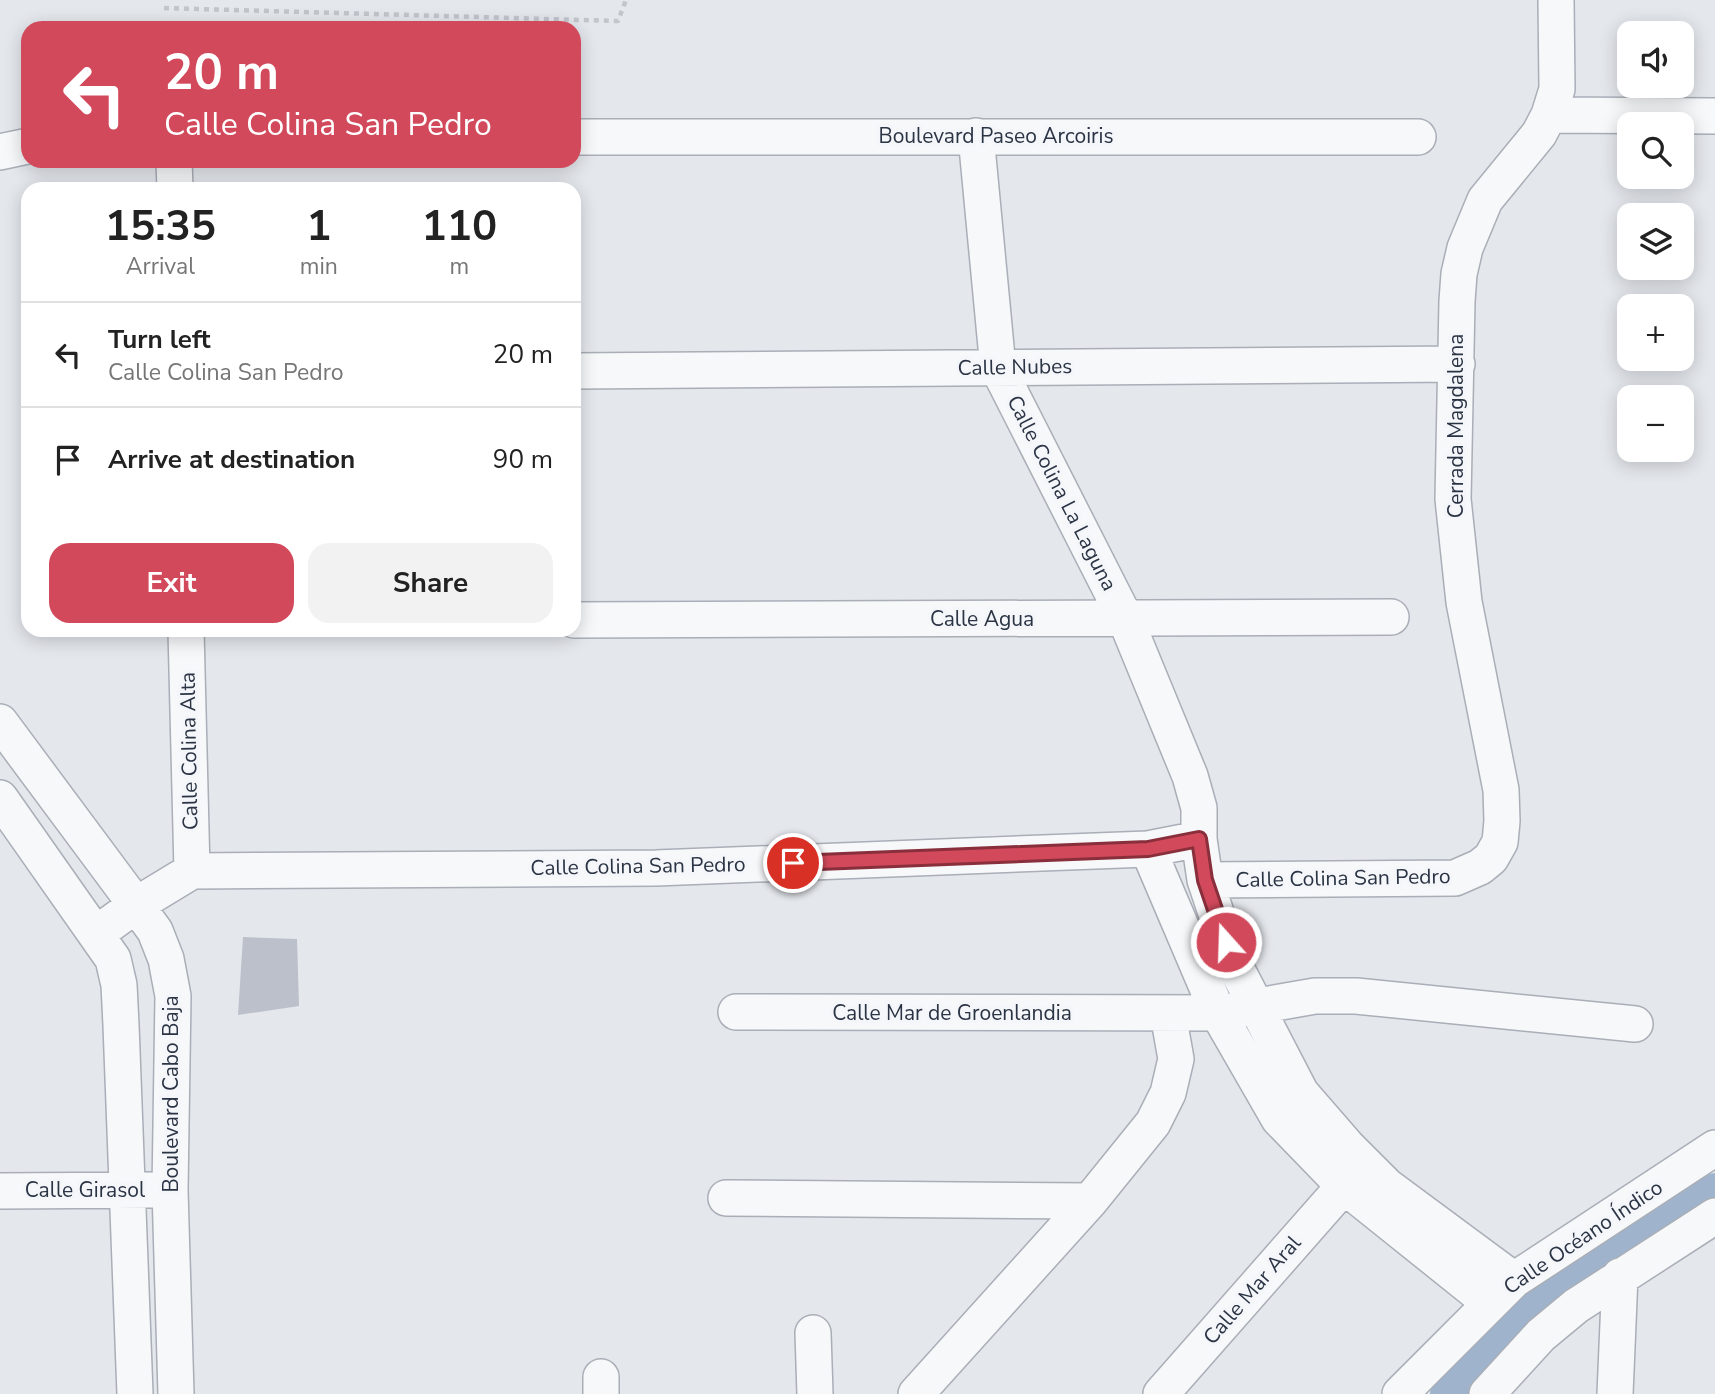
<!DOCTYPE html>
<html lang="en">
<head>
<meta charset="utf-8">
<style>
	:root { --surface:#fff; --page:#f2f2f2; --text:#222; --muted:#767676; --line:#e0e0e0; --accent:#d1495b }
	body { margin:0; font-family:"Nunito Sans",sans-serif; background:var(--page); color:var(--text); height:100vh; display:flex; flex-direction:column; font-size:26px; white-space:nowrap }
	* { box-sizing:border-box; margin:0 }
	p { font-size:23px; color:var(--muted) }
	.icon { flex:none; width:38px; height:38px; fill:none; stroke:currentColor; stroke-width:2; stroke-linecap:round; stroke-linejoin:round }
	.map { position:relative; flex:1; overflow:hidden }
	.sheet { position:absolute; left:21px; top:182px; width:560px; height:455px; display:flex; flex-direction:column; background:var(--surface); border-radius:21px; box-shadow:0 4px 18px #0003 }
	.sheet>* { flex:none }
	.guide { position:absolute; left:21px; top:21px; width:560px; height:147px; border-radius:21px; box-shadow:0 4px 18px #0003; background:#d1495b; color:#fff; overflow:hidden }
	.buttons { position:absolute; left:1617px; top:21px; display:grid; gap:14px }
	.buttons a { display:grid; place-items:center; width:77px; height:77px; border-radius:14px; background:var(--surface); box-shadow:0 4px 18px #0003; font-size:35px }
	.pin { position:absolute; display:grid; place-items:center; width:60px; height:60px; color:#fff; margin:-30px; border:4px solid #fff; border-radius:50%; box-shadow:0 2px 7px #0007 }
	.me { position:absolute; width:77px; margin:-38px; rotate:340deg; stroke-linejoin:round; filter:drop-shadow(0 0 5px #0008) }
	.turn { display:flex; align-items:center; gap:24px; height:147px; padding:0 28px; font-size:32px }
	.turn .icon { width:91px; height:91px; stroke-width:2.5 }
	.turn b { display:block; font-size:49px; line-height:60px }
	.eta { display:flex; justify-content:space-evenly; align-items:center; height:119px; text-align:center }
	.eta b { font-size:42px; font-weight:700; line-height:49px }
	.primary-button { display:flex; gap:14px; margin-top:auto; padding:14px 28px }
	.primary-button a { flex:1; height:80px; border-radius:21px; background:var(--accent); color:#fff; font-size:28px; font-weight:700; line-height:80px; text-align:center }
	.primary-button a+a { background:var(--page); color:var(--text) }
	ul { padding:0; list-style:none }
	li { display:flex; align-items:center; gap:21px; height:105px; padding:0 28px; border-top:2px solid var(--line) }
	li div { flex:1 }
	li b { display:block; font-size:26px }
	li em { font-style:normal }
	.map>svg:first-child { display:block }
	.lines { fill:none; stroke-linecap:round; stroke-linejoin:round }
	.canal { stroke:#9fb4cc; stroke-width:32 }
	.building { fill:#bbc0ca }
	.minor-casing { stroke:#a9aeb7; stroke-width:38 }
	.path { stroke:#c2c5cb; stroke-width:4.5; stroke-dasharray:5 5; stroke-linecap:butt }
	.minor { stroke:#f7f8fa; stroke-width:35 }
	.route-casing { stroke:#882f3b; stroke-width:18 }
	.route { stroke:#d1495b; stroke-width:12 }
	.labels { text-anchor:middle; stroke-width:7; stroke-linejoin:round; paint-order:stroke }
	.street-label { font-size:21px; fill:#2b3445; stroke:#f4f6f9 }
</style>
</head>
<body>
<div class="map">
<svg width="1715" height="1394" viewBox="0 0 1715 1394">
	<rect width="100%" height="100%" fill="#e4e7ec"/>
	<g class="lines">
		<path class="canal" d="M 1446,1394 L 1525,1310 L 1715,1189"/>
	</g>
	<path class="building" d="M 243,937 L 297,939 L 299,1006 L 238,1015 Z"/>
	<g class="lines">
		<defs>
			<path id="minor" d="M 1549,115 L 1715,116
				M 976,136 L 998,368 L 1125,618 L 1190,776 L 1199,808 L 1199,839 L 1205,880 L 1232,960 L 1301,1093 L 1347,1146 L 1387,1186 L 1514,1280
				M 574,137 L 1418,137
				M 0,152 L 28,146
				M 174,161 L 175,189
				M 574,371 L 1457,364
				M 574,620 L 1391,617
				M 186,630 L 192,871
				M 0,722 L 136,905 L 155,931 L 166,959 L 173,996 L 170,1190 L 176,1394
				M 0,798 L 113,959 L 119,985 L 121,1025 L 135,1394
				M 1148,849 L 1218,1013 L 1279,1119 L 1344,1186 L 1490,1303
				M 1205,880 L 1455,878 L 1480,867 L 1491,858 L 1500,842 L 1502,821 L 1501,790 L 1464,602 L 1453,499 L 1457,301 L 1459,274 L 1465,248 L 1485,200 L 1539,134 L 1549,115 L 1557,89 L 1556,0
				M 96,934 L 136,905 L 192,871 L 656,868 L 1148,849 L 1199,839
				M 736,1012 L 1218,1013 L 1315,996 L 1356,996 L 1635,1024
				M 0,1191 L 150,1190
				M 726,1198 L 1090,1201
				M 813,1333 L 815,1394
				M 601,1394 L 601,1377
				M 916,1394 L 1090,1201 L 1153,1123 L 1168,1093 L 1176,1059 L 1168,1014
				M 1161,1394 L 1344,1186
				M 1400,1394 L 1514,1280 L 1715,1148
				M 1487,1394 L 1541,1335 L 1576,1306 L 1715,1216
				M 1615,1394 L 1620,1276"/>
		</defs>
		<use href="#minor" class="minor-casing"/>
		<path class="path" d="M 164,8 L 618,21 L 626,0"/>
		<use href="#minor" class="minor"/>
	</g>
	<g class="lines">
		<defs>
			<path id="route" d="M 793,863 L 1148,849 L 1199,839 L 1205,880 L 1226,942"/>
		</defs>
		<use href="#route" class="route-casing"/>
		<use href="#route" class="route"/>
	</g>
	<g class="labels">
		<g class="street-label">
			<text x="996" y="143">Boulevard Paseo Arcoiris</text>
			<text transform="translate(1015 367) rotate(-1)" y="7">Calle Nubes</text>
			<text transform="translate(1456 426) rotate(-90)" y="7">Cerrada Magdalena</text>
			<text transform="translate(1062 493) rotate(63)" y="7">Calle Colina La Laguna</text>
			<text x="982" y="626">Calle Agua</text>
			<text transform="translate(189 751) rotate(-91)" y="7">Calle Colina Alta</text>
			<text transform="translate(638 866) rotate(-1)" y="7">Calle Colina San Pedro</text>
			<text transform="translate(1343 878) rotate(-1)" y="7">Calle Colina San Pedro</text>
			<text x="952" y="1020">Calle Mar de Groenlandia</text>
			<text transform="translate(171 1094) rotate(-90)" y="7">Boulevard Cabo Baja</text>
			<text x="85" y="1197">Calle Girasol</text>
			<text transform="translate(1583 1237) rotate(-34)" y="7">Calle Océano Índico</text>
			<text transform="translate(1252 1290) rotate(-49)" y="7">Calle Mar Aral</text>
		</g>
	</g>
</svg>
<div class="buttons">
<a><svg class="icon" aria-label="sound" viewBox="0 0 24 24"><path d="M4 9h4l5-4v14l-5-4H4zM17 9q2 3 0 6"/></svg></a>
<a><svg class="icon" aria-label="search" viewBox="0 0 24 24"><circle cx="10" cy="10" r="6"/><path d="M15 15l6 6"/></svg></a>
<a><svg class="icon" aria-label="layers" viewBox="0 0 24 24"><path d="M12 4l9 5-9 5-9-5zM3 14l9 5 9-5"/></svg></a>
<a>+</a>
<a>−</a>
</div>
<div class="pin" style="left:793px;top:863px;background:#d93025"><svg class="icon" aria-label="arrive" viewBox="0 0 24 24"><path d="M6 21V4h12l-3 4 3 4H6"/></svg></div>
<svg class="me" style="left:1226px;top:942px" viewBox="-20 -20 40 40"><circle r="17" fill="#d1495b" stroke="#fff" stroke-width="3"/><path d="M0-11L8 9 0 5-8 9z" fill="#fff"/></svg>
<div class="guide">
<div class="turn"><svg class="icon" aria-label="left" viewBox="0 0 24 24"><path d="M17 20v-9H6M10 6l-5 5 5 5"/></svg><div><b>20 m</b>Calle Colina San Pedro</div></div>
</div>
<section class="sheet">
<div class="eta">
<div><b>15:35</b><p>Arrival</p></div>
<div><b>1</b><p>min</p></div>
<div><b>110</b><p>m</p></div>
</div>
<ul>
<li><svg class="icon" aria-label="left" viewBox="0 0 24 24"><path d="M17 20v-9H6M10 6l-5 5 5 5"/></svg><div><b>Turn left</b><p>Calle Colina San Pedro</p></div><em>20 m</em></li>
<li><svg class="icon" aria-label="arrive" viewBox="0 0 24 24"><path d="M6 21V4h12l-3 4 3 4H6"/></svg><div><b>Arrive at destination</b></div><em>90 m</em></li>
</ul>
<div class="primary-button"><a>Exit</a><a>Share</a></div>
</section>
</div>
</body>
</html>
